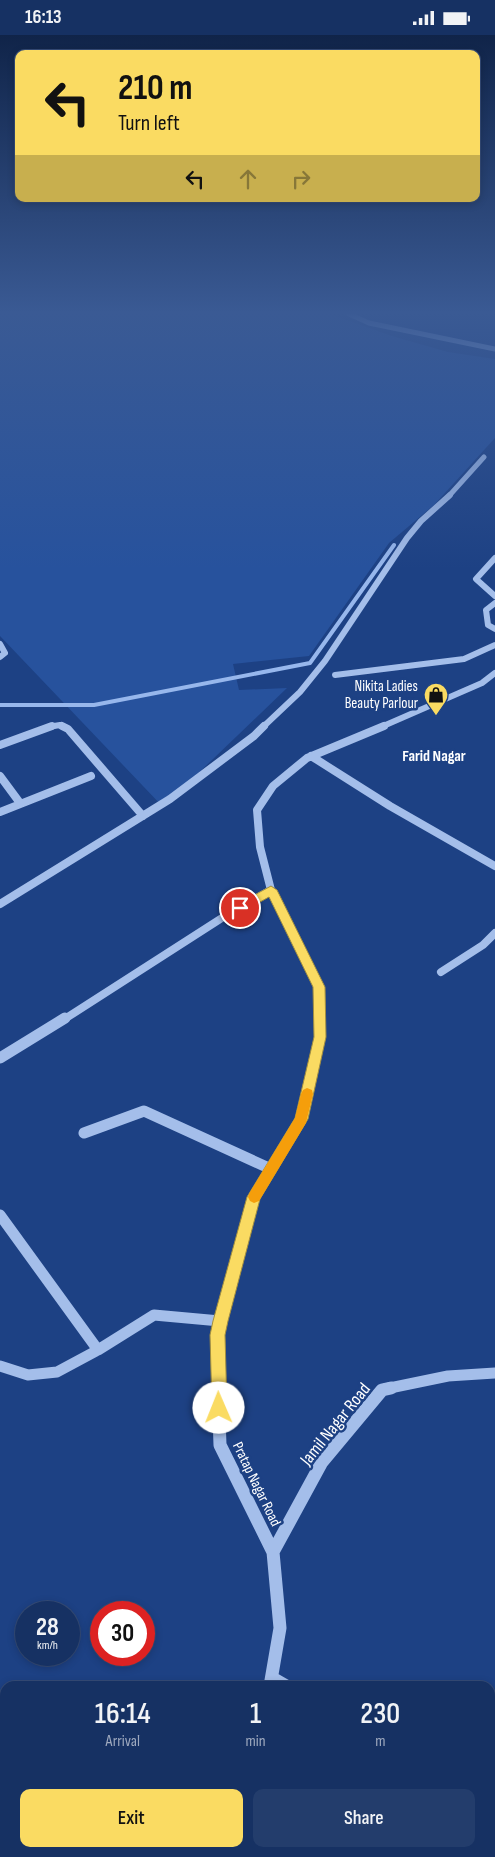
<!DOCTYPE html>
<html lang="en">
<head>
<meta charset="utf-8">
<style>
	:root { --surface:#163163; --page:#233d6c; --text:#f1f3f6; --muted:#9ea9be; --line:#354c78; --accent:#fadb62 }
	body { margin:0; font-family:"Sofia Sans Condensed",sans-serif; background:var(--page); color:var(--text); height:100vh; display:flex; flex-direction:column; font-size:19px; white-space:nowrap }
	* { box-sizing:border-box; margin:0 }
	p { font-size:16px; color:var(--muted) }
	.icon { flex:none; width:28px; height:28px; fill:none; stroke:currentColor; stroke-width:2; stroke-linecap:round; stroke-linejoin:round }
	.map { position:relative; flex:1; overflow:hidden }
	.side { position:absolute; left:0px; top:1646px; width:495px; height:176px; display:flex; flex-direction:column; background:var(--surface); border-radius:15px 15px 0 0; box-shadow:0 2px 8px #0003,0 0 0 1px var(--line) }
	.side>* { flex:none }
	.guide { position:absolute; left:15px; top:15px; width:465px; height:152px; border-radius:10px; box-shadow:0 2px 8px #0003,0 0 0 1px var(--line); background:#fadb62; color:#111; overflow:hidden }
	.speed { position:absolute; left:15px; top:1566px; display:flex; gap:10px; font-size:25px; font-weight:700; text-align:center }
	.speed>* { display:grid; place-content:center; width:65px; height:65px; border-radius:50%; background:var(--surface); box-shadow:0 2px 8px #0003,0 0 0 1px var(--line); line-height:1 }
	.speed small { font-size:12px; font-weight:400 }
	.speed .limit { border:8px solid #d22; background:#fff; color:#111 }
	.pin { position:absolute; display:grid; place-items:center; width:42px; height:42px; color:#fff; margin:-21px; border:2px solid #fff; border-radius:50%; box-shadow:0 1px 5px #0007 }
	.me { position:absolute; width:55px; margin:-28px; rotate:359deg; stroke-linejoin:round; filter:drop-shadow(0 0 4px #0008) }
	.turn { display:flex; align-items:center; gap:18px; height:105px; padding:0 20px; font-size:22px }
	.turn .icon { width:65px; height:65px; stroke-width:2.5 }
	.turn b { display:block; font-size:35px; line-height:42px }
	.lanes { display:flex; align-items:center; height:48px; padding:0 20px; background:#0003; justify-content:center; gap:25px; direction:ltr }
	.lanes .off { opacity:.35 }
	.eta { display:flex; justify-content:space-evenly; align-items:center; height:85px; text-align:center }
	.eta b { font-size:30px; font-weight:600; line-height:35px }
	.button { display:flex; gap:10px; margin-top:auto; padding:10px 20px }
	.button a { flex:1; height:58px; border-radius:10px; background:var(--accent); color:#111; font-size:20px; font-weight:600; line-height:58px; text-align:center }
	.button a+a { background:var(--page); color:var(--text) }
	.status { display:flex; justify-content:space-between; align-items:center; height:35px; padding:0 25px; background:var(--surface); direction:ltr }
	.status svg { height:14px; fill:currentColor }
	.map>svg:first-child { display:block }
	.green { fill:#27529d }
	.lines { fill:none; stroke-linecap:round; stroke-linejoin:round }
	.stream { stroke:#97b7ec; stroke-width:4 }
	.minor-far4 { stroke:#a4beea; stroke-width:5 }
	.minor-far3 { stroke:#a4beea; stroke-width:6 }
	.minor-far2 { stroke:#a4beea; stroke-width:8 }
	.minor-far1 { stroke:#a4beea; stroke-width:11 }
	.minor { stroke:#a4beea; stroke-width:13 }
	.route { fill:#fadb62; stroke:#a28e40 }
	.slow { fill:#f59e0b }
	.labels { text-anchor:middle; stroke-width:5; stroke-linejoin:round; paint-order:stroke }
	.poi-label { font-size:15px; fill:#fff; stroke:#1d4184; text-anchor:end }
	.street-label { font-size:15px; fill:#fff; stroke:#1d4184 }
	.neighbourhood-label { font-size:16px; font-weight:bold; fill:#fff; stroke:#1d4184 }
	.near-street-label { font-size:18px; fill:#fff; stroke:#1d4184 }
</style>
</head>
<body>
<div class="status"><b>16:13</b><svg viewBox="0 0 49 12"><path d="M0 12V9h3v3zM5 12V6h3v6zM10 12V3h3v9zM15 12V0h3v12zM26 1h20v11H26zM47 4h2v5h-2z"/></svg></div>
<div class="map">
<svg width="495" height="1822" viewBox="0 0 495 1822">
	<rect width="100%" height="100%" fill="#1d4184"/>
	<path class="green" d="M 0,279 L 330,279 L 392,301 L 448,317 L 495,324 L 495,403 L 434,470 L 389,508 L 309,621 L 233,629 L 239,655 L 287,653 L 163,772 L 0,601 Z"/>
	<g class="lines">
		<path class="stream" d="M 0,670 L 94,670 L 310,628 L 394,510"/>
		<path class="minor-far4" d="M 349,279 L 369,288 L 495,314
			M 448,462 L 484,422"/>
		<path class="minor-far3" d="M 495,523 L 476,544 L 495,561
			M 495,568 L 486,575 L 488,590 L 495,594
			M 0,609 L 5,618 L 0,622
			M 335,640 L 464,624 L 495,610
			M 48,692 L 60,690 L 65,692
			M 263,692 L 300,657 L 325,626 L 407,503 L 421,486 L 450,460
			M 381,692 L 482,648 L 495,638"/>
		<path class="minor-far2" d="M 62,691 L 68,694 L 143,781
			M 0,710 L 52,691
			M 311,721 L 390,771 L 495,831
			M 0,741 L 20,768
			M 0,777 L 91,741
			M 0,869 L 170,764 L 254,701 L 264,691
			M 441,937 L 483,910 L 495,898
			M 63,985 L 225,881 L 271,855
			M 320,985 L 319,952 L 271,855 L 260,812 L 257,775 L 273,751 L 307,723 L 384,691"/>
		<path class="minor-far1" d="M 0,1023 L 65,983
			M 84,1098 L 144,1076 L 271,1134
			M 0,1180 L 98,1315
			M 0,1331 L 28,1340 L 57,1337 L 98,1315 L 154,1280 L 220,1286
			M 218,1354 L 217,1300 L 254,1163 L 301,1084 L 320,1003 L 320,983
			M 385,1354 L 448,1341 L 495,1338"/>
		<path class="minor" d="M 218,1353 L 220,1410 L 273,1517 L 280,1593 L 270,1651
			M 273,1517 L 322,1427 L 382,1355 L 391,1353
			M 272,1643 L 286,1651
			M 490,1676 L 495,1672
			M 447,1818 L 454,1822
			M 213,1822 L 215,1818"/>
	</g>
	<linearGradient id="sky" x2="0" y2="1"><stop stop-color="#102449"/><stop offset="0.52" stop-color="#3a5a94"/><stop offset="1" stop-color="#3a5a94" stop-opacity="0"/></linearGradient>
	<rect width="495" height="534" fill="url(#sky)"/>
	<path class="route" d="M 271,851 L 277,855 L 325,952 L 326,1002 L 308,1084 L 260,1164 L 228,1286 L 225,1300 L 227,1373 L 225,1378 L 219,1381 L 214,1378 L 212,1373 L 210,1300 L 213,1286 L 247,1162 L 295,1083 L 314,1002 L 313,952 L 269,862 L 244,876 L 240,877 L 235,873 L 236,870 Z"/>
	<path class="slow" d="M 307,1053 L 312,1055 L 313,1059 L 306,1088 L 259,1166 L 254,1168 L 250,1166 L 248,1162 L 250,1157 L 295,1083 L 301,1059 L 303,1055 Z"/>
	<defs>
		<symbol id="shop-pin" viewBox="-11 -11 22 30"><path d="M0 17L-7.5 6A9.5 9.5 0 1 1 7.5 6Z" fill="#fadb62" stroke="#1d4184"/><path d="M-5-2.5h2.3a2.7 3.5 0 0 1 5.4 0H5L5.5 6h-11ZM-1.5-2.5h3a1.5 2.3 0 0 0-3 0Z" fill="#111"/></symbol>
	</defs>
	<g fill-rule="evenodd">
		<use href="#shop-pin" x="422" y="646" width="28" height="38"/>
	</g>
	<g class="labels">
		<g class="poi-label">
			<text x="418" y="656">Nikita Ladies<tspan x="418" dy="17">Beauty Parlour</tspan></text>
		</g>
		<g class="street-label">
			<text transform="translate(257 1449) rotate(64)" y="5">Pratap Nagar Road</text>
		</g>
		<g class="neighbourhood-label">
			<text x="434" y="726">Farid Nagar</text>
		</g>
		<g class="near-street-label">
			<text transform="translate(335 1389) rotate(-51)" y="6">Jamil Nagar Road</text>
		</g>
	</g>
</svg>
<div class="speed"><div>28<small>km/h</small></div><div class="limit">30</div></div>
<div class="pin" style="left:240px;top:873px;background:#d93025"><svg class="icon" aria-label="arrive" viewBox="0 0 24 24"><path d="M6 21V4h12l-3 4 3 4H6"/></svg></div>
<svg class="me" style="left:219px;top:1373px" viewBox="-20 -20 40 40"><circle r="19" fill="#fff"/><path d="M0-13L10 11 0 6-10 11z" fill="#fadb62"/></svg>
<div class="guide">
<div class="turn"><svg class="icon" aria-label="left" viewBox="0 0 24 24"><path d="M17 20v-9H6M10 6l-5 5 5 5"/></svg><div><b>210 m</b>Turn left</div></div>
<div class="lanes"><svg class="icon" aria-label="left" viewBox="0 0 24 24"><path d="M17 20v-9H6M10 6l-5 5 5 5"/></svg><svg class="icon off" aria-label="ahead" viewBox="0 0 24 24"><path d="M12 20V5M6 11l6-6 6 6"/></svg><svg class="icon off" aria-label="right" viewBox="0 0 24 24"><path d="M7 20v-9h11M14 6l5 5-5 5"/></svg></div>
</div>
<section class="side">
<div class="eta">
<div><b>16:14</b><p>Arrival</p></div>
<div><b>1</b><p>min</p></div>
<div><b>230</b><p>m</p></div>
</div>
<div class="button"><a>Exit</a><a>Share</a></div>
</section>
</div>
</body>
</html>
